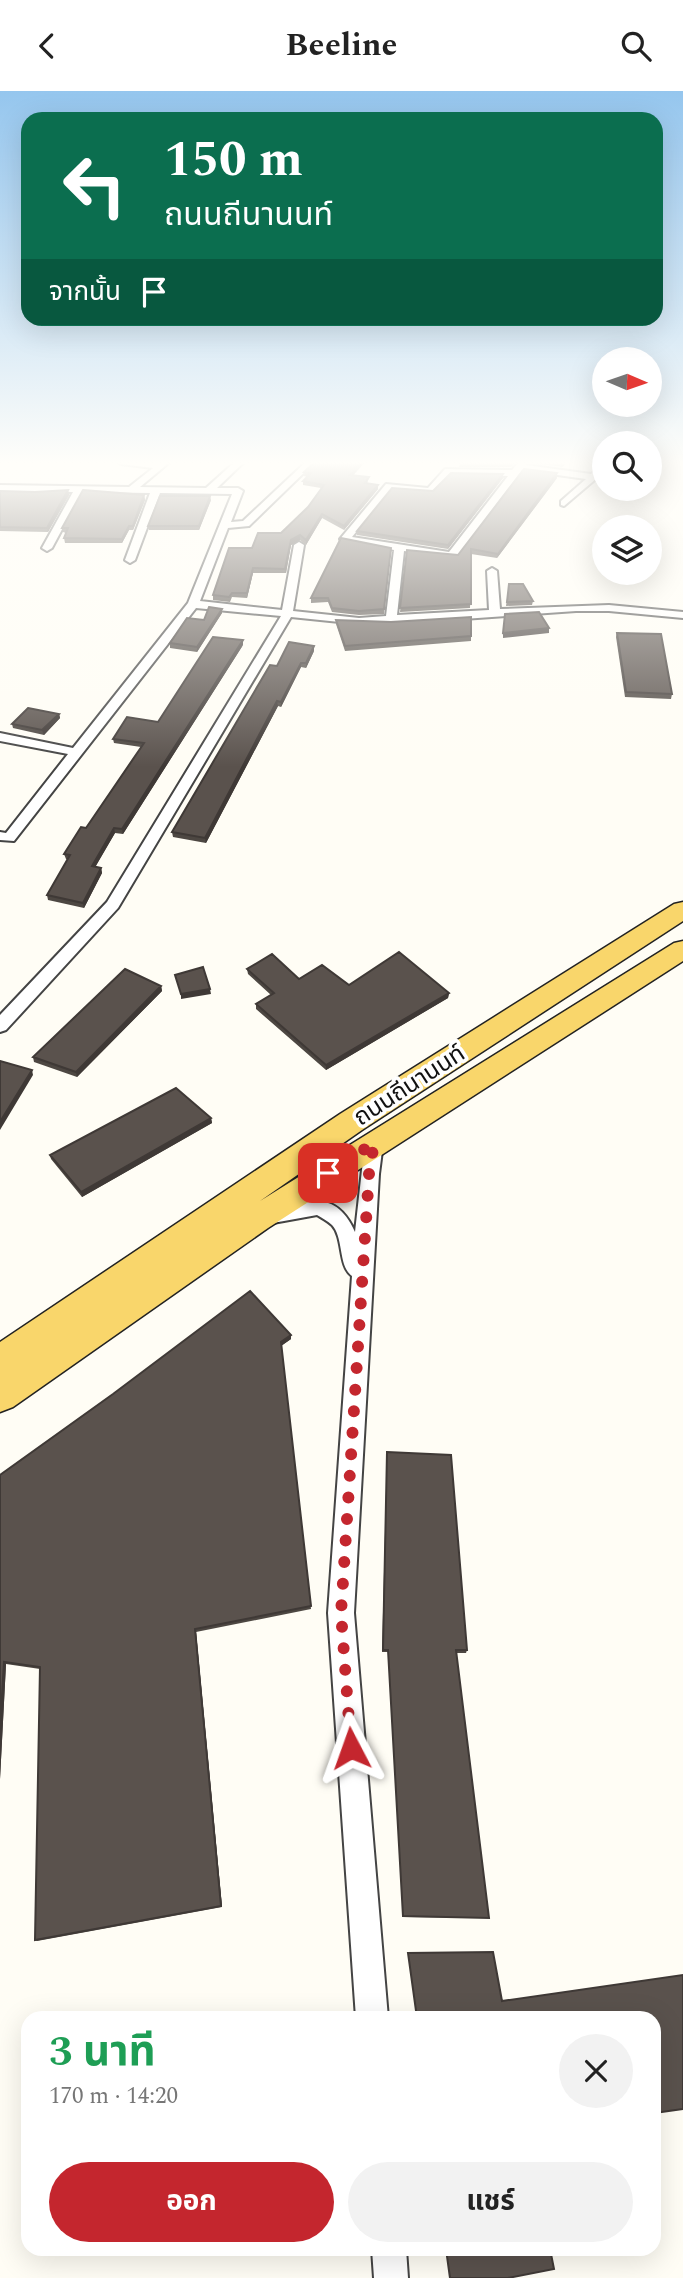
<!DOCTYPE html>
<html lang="th">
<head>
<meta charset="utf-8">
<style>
	:root { --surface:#fff; --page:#f2f2f2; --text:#222; --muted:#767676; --accent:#c4262e }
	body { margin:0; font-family:Spectral,"Noto Sans Thai",serif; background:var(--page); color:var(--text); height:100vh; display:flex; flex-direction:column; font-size:26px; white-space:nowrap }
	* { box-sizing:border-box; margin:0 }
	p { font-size:23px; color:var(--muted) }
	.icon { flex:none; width:38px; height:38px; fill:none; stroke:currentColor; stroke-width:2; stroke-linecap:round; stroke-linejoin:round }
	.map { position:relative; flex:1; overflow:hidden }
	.panel { position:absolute; left:21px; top:1920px; width:640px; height:245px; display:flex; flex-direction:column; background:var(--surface); border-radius:21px; box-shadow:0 7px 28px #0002 }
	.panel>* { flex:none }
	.hud { position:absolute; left:21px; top:21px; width:642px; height:214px; border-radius:21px; box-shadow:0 7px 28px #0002; background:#0b6e4f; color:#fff; overflow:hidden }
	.needle { width:46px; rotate:92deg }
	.tools { position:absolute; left:592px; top:256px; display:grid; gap:14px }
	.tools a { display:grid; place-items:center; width:70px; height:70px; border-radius:50%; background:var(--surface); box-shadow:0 7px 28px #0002; font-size:35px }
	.pin { position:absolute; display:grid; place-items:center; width:60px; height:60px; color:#fff; margin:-30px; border-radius:14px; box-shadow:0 4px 10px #0006 }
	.me { position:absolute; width:77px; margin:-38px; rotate:356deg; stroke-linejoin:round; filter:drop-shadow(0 0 5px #0008) }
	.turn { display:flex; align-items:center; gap:24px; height:147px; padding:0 28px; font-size:32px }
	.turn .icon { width:91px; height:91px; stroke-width:2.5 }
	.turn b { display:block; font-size:49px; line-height:60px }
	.then { display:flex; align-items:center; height:66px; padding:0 28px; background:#0003; gap:14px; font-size:26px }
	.round { display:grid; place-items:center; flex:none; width:74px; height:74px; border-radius:37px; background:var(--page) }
	.head { display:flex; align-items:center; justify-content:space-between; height:119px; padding:0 28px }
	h1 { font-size:42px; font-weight:700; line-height:52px; color:#1e9e55 }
	.cta { display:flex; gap:14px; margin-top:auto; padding:14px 28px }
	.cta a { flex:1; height:80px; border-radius:42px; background:var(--accent); color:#fff; font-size:28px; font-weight:700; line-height:80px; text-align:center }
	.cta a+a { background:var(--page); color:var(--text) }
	header { display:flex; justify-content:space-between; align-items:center; height:91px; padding:0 28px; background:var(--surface); font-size:32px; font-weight:700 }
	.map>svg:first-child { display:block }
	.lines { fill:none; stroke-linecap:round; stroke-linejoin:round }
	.street-casing { stroke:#444; stroke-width:4 }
	.primary-casing { stroke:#222; stroke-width:3 }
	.street { fill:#fff; fill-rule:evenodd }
	.primary { fill:#f9d66b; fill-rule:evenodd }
	.wall { fill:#4d4742 }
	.shaded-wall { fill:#3f3936 }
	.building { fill:#5a524d; stroke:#3f3936; stroke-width:2 }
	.route { stroke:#c4262e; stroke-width:12; stroke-dasharray:0 21.6 }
	.labels { text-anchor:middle; stroke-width:7; stroke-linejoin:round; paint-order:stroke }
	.street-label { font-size:24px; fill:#111; stroke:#fff }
</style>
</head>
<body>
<header><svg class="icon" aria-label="back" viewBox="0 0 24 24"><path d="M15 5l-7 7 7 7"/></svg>Beeline<svg class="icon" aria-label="search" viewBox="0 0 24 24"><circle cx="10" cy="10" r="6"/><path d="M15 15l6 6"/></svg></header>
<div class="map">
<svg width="683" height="2187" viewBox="0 0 683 2187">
	<rect width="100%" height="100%" fill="#fffdf5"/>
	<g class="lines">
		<defs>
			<path id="street" d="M 117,370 L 159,372 L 171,370 L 140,396 L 206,397 L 236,370 L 245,370 L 217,397 L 238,397 L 243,400 L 231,431 L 243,430 L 307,370 L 316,370 L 249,435 L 228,437 L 200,510 L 282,519 L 294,454 L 299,451 L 304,454 L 293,520 L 359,527 L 386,525 L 394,459 L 340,448 L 386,393 L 428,397 L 445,378 L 512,379 L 520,370 L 528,370 L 526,374 L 591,383 L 604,373 L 604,381 L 564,415 L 561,414 L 561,410 L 586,388 L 522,379 L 456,467 L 404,460 L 397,524 L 489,519 L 487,480 L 492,477 L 497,480 L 500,518 L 609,514 L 683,521 L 683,527 L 609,520 L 576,520 L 391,533 L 359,533 L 291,526 L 118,817 L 6,939 L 0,941 L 0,924 L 107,811 L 281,525 L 196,517 L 14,750 L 0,749 L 0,741 L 6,742 L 68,663 L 0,650 L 0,642 L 73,657 L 188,512 L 232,403 L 160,402 L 135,469 L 130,472 L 125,469 L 150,402 L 82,401 L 52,457 L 47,460 L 42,457 L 73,401 L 0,400 L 0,394 L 129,396 L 153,377 L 121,373 ZM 450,383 L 508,385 L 449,461 L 352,446 L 391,398 L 433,402 Z
				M 374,1045 L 381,1047 L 383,1052 L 379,1083 L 354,1522 L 388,1927 L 356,1927 L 328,1522 L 352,1185 C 338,1175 344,1147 332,1134 C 328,1130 322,1127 317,1124 L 273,1132 L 266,1130 L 263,1124 L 266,1118 L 273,1116 C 311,1110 336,1099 355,1141 L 365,1052 L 367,1047 Z
				M 372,2158 L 406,2158 L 408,2187 L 374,2187 Z"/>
			<path id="primary" d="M 683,811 L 683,830 L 362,1039 L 260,1110 L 674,852 L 683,850 L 683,870 L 268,1137 L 13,1316 L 0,1321 L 0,1251 L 340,1023 L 674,813 Z"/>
		</defs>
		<use href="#street" class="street-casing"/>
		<use href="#primary" class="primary-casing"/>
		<use href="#street" class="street"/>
		<use href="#primary" class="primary"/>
	</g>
	<path class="wall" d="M 517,370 L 511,376 L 459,376 L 460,372 Z
		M 529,370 L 567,370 L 563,376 L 530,372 Z
		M 304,381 L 369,386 L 367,393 L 378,398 L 344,439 L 322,427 L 306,454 L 300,449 L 291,454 L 286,482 L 253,482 L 247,507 L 232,506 L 230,511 L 213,509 L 213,504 L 252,457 L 281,442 L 308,416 L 321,397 L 303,394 L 303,390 L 307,386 L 304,385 Z
		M 503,383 L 503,387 L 448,458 L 357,444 L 357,440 L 433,400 Z
		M 557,387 L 497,467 L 471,463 L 470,517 L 400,521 L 407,459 L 458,464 Z
		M 68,399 L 69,404 L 48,441 L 0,440 L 0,400 L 35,401 Z
		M 144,404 L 145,409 L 133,439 L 129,439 L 122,452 L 65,452 L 64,447 L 66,442 L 63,441 L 62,437 Z
		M 211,409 L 199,439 L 149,439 L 148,435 Z
		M 391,457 L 384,523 L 359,524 L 332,521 L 328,511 L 311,512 L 311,507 Z
		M 509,493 L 533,510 L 532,514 L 506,515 Z
		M 222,518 L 222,522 L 197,561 L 170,557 L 170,552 Z
		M 336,529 L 471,545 L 471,550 L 345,560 L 336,533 Z
		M 617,542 L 672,603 L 671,608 L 625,606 L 616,546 Z
		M 243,554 L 123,743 L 115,742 L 95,776 L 101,777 L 102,782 L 84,817 L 48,809 L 47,804 L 68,769 L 66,768 L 64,763 L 86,737 L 141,656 L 114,652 L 113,648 L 158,631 Z
		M 314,560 L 306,577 L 301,576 L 281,616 L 278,615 L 206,752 L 173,746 L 172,741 L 277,575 Z
		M 59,623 L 60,627 L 44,644 L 13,637 L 12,633 Z
		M 247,878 L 299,888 L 349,894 L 449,902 L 448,907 L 326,979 L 256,918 L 256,913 L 271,904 L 248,883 Z
		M 161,895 L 162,900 L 77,986 L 34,971 L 33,966 Z
		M 211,1027 L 212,1032 L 82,1106 L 51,1068 L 50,1064 Z
		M 291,1244 L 291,1248 L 281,1255 L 311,1518 L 196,1541 L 222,1816 L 37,1850 L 35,1849 L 40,1578 L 6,1573 L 0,1688 L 0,1384 Z
		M 387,1361 L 467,1559 L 466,1562 L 456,1562 L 489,1827 L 488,1827 L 403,1826 L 388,1561 L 382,1561 Z"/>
	<path class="shaded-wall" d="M 362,370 L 366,370 L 350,388 L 350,384 Z
		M 557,382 L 557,387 L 497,467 L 498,463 Z
		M 503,383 L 503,387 L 448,458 L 448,454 Z
		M 378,394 L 378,398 L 344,439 L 344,435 Z
		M 68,399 L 69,404 L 48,441 L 47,437 Z
		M 144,404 L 145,409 L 133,439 L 133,435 Z
		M 210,405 L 211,409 L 199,439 L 199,435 Z
		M 322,423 L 322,427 L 306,454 L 306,449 Z
		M 129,435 L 129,439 L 122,452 L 122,448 Z
		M 300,444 L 300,449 L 291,454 L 286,482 L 285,478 L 291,449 Z
		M 253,477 L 253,482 L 247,507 L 247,502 Z
		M 222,518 L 222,522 L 197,561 L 197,556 Z
		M 549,537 L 549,542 L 503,547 L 503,542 Z
		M 243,549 L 243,554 L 123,743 L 122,738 Z
		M 314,555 L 314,560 L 306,577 L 306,572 Z
		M 301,572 L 301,576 L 281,616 L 281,611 Z
		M 277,610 L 278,615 L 206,752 L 205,747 Z
		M 59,623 L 60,627 L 44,644 L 42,639 Z
		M 114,737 L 115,742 L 93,780 L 92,775 Z
		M 101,777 L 102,782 L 84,817 L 83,812 Z
		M 161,895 L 162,900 L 77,986 L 76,981 Z
		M 210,898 L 211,903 L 181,908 L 181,903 Z
		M 449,902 L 448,907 L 326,979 L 326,974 Z
		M 32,979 L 33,984 L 0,1039 L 0,1031 Z
		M 211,1027 L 212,1032 L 82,1106 L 81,1101 Z
		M 291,1244 L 291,1248 L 281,1255 L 281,1251 Z
		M 195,1538 L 196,1541 L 222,1816 L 221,1815 Z
		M 4,1571 L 6,1573 L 0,1688 L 0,1638 Z"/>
	<path class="building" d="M 316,370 L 362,370 L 350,384 L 369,386 L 365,392 L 378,394 L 344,435 L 322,423 L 306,449 L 300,444 L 291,449 L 285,478 L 253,477 L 247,502 L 232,502 L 229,506 L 213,504 L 229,457 L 252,457 L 258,442 L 281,442 L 308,416 L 324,394 L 303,390 L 311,382 L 304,381 Z
		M 462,370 L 514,370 L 511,372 L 460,372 Z
		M 543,370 L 565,370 L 564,372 Z
		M 524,378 L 557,382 L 498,463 L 471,458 L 471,513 L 400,517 L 407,459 L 458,464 Z
		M 451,382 L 503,383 L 448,454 L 357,440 L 392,397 L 433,400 Z
		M 68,399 L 47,437 L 0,436 L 0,400 L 35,401 Z
		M 83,399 L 144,404 L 133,435 L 129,435 L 122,448 L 64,447 L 68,437 L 62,437 Z
		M 160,405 L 210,405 L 199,435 L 148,435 Z
		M 341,447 L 391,457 L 384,518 L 359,520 L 332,517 L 328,507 L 311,507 Z
		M 509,493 L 523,493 L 533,510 L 507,511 Z
		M 209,516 L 222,518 L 197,556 L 170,552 L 187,527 L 204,529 Z
		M 539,521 L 549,537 L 503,542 L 505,523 Z
		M 471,526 L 471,545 L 345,555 L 336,529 L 391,531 Z
		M 617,542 L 661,543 L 672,603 L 626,601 Z
		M 213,546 L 243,549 L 122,738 L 114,737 L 92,775 L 101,777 L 83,812 L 47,804 L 70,764 L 64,763 L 81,736 L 86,737 L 144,652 L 113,648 L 127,626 L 158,631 Z
		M 289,551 L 314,555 L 306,572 L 301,572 L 281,611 L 277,610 L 205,747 L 172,741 L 270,574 L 277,575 Z
		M 28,617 L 59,623 L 42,639 L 12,633 Z
		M 399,861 L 449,902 L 326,974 L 256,913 L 274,902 L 247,878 L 272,863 L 299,888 L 322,874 L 349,894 Z
		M 203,876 L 210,898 L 181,903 L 175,884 Z
		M 125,878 L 161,895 L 76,981 L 33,966 Z
		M 0,970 L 32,979 L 0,1031 Z
		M 176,997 L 211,1027 L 81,1101 L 50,1064 Z
		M 250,1200 L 291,1244 L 281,1251 L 311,1515 L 195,1538 L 221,1815 L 35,1849 L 40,1576 L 4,1571 L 0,1638 L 0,1384 L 113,1303 Z
		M 387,1361 L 451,1364 L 467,1559 L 456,1559 L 489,1827 L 403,1825 L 388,1559 L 383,1559 Z
		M 493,1861 L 502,1910 L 683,1884 L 683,2018 L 654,2022 L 654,1927 L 417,1927 L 408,1862 Z
		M 446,2158 L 550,2158 L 554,2178 L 508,2187 L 450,2187 Z"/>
	<linearGradient id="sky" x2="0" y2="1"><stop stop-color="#95c6ee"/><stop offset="0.55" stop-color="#fffefa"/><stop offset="1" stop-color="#fffefa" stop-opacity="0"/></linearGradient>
	<rect width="683" height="676" fill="url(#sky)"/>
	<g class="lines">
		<path class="route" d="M 328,1082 L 374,1052 L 369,1083 L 341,1522 L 351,1657"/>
	</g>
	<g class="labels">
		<g class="street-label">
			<text transform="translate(409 994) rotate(-33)" y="8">ถนนถีนานนท์</text>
		</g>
	</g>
</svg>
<div class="tools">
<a><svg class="needle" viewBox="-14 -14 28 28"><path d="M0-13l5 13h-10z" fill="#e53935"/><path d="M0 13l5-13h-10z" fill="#767676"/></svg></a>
<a><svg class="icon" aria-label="search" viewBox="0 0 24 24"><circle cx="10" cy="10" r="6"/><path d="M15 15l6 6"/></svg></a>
<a><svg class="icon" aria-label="layers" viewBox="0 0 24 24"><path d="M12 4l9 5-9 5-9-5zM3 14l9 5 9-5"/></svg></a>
</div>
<div class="pin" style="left:328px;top:1082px;background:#d93025"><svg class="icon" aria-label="arrive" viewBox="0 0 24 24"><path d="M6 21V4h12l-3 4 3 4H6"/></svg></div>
<svg class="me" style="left:351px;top:1657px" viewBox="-20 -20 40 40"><path d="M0-17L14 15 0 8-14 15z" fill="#c4262e" stroke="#fff" stroke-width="4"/></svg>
<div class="hud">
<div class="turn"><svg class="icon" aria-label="left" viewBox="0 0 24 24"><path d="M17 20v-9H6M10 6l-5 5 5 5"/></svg><div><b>150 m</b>ถนนถีนานนท์</div></div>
<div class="then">จากนั้น<svg class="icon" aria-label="arrive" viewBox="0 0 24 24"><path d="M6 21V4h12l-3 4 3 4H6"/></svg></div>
</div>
<section class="panel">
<div class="head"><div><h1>3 นาที</h1><p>170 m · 14:20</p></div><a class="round"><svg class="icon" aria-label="close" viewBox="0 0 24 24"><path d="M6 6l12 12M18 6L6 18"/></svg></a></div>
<div class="cta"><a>ออก</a><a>แชร์</a></div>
</section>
</div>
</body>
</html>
